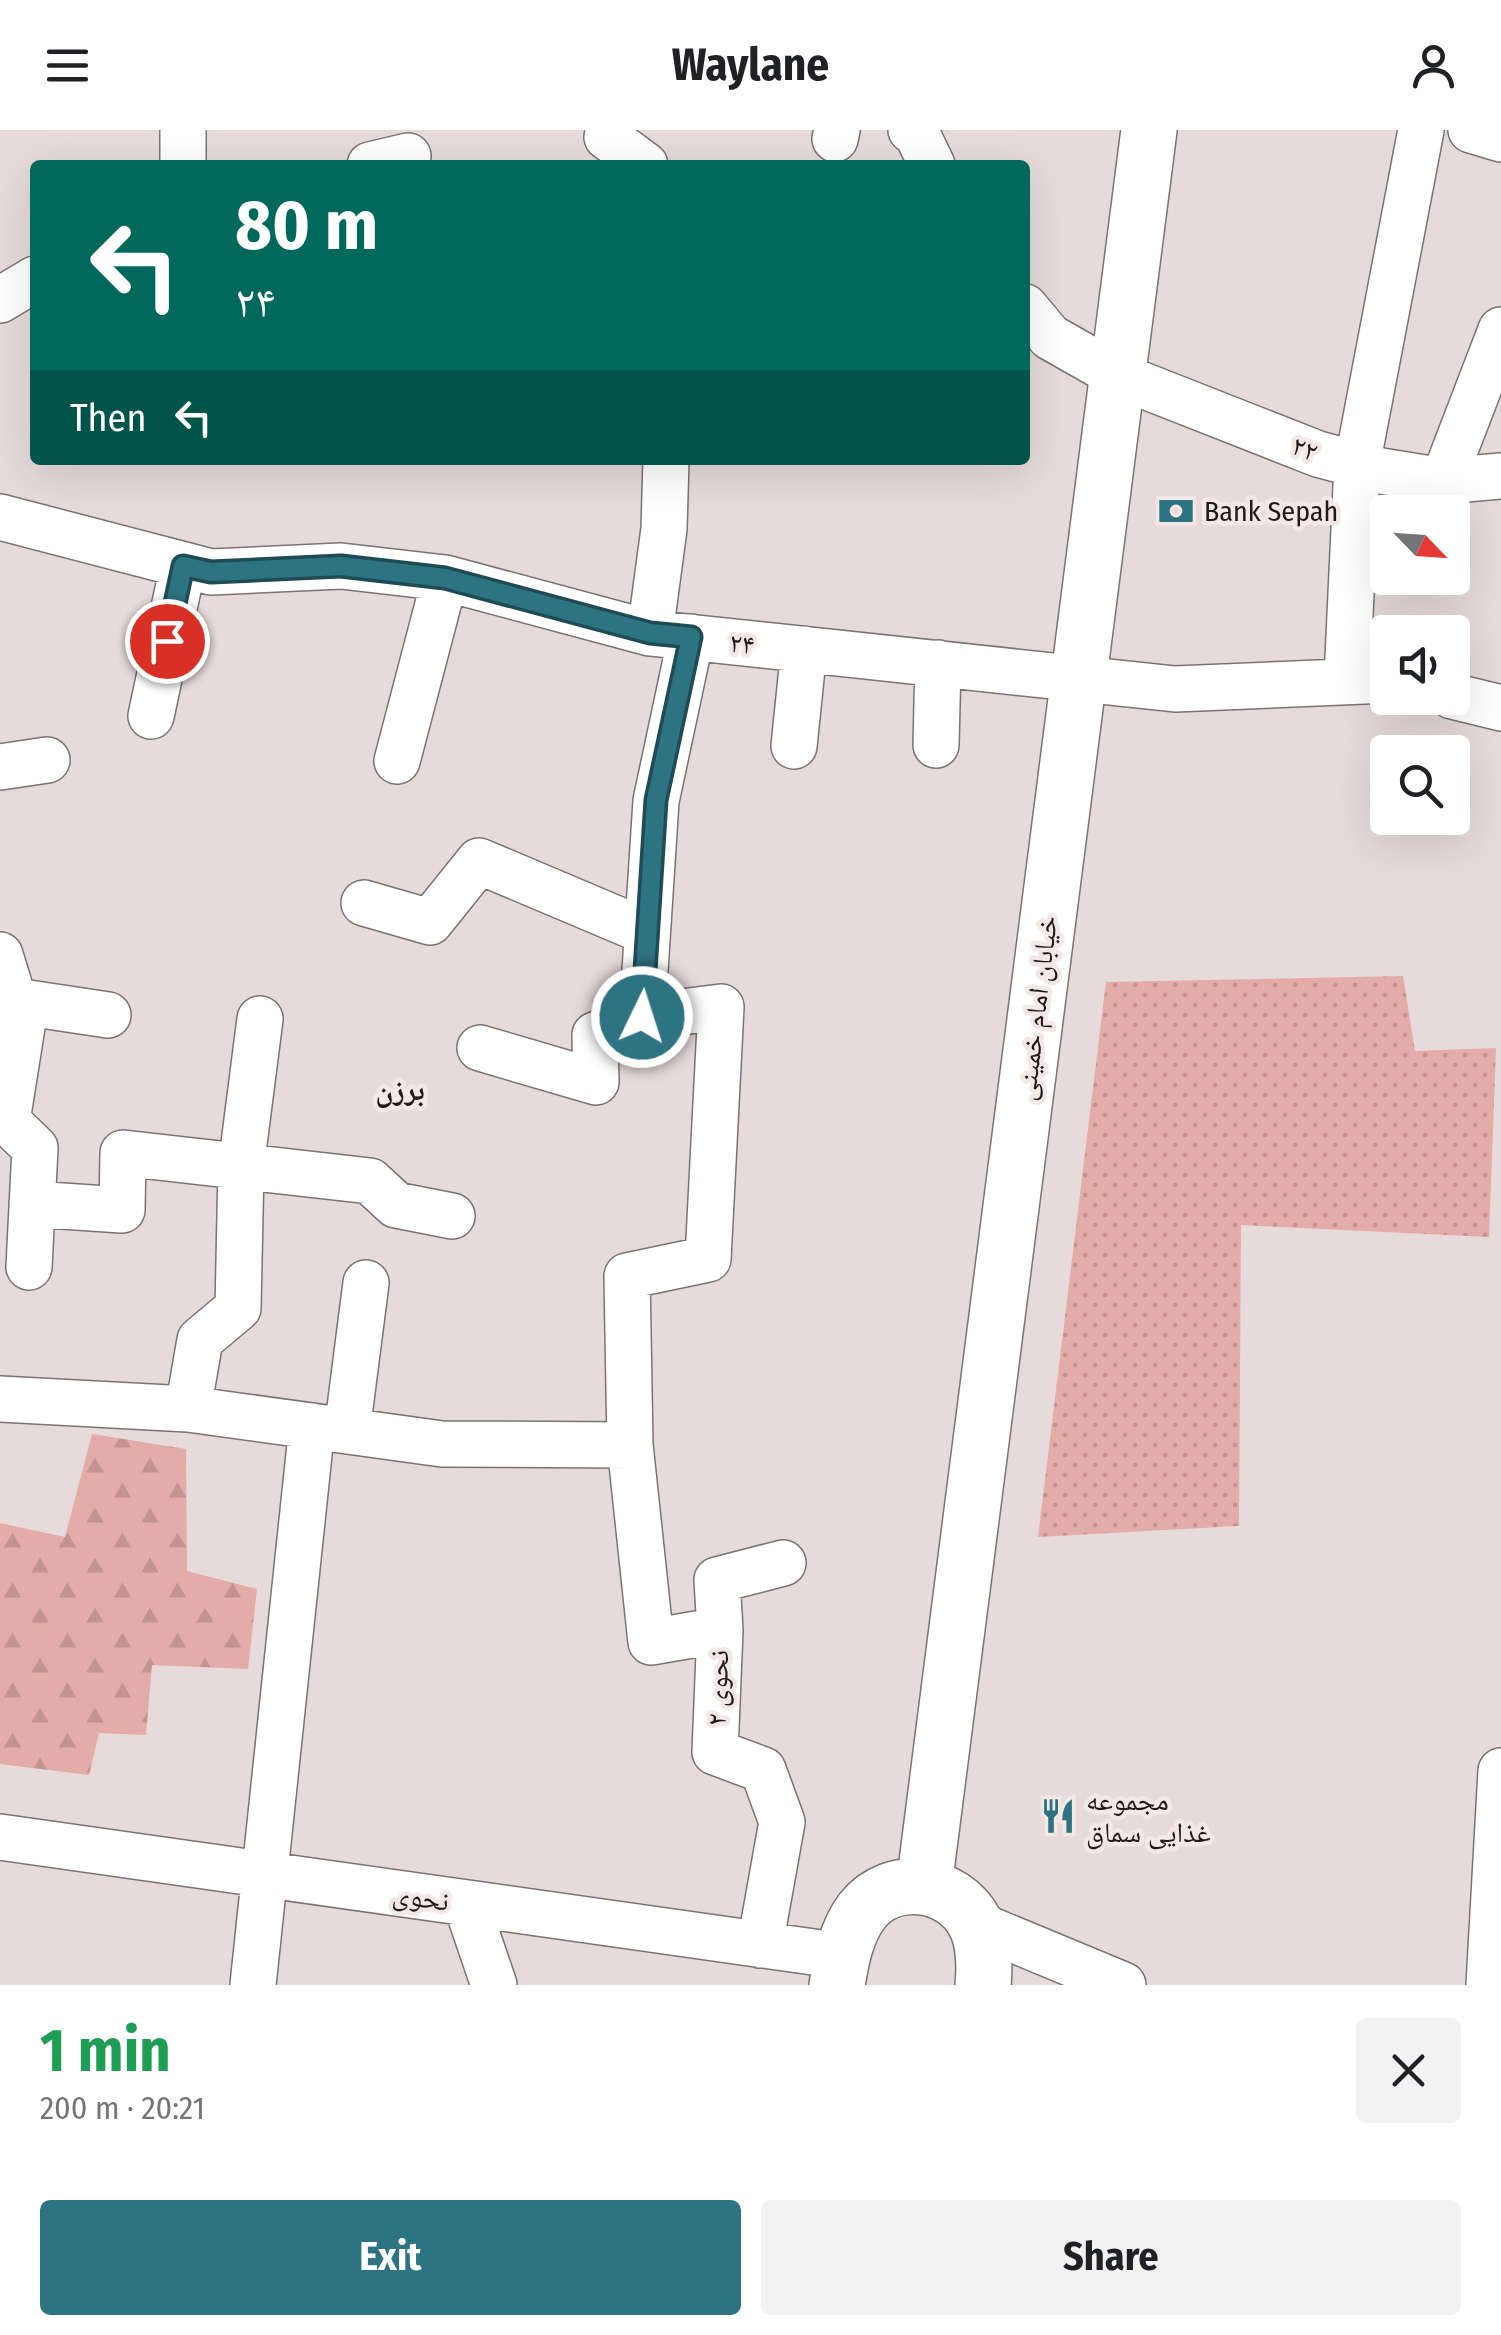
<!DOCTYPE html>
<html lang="en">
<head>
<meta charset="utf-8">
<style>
	:root { --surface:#fff; --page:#f2f2f2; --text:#202124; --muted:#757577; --accent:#2e7381 }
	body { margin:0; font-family:"Fira Sans Condensed","Noto Naskh Arabic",sans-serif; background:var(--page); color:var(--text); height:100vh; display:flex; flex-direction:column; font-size:38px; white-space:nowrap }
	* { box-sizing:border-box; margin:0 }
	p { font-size:32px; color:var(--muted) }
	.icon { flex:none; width:55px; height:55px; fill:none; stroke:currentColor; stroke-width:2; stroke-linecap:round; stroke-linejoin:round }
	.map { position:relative; height:1855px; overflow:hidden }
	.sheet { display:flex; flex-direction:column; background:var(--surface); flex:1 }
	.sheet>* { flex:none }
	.hud { position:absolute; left:30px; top:30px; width:1000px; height:305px; border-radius:10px; box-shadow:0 10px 40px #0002; background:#00695c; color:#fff; overflow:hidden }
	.needle { width:65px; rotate:115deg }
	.buttons { position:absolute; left:1370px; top:365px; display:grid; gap:20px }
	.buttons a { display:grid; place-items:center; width:100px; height:100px; border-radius:10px; background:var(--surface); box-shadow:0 10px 40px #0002; font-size:50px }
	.pin { position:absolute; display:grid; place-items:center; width:85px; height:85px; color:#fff; margin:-42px; border:5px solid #fff; border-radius:50%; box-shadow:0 2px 10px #0007 }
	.me { position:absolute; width:110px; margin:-55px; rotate:4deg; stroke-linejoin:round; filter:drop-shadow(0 0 8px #0008) }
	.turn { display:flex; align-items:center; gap:35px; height:210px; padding:0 40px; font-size:45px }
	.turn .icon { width:130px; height:130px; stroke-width:2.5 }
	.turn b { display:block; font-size:70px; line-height:85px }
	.then { display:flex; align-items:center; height:95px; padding:0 40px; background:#0003; gap:20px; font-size:38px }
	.round { display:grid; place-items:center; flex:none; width:105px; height:105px; border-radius:10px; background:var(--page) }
	.overview { display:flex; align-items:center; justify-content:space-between; height:170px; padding:0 40px }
	h1 { font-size:60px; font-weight:700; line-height:75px; color:#1e9e55 }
	.action { display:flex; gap:20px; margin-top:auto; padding:20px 40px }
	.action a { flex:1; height:115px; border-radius:10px; background:var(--accent); color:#fff; font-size:40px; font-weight:700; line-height:115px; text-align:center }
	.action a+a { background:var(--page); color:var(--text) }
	header { display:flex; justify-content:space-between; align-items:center; height:130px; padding:0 40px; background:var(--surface); font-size:45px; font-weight:700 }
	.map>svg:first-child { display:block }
	.grass { fill:url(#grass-dots) }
	.forest { fill:url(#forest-firs) }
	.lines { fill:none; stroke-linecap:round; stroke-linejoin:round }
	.minor-casing { stroke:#7c7272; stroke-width:48 }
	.major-casing { stroke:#7c7272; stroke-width:58 }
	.minor { stroke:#fff; stroke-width:45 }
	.major { stroke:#fff; stroke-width:55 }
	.route-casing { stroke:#1e4b54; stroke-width:25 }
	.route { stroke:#2e7381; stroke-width:18 }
	.labels { text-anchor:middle; stroke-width:9; stroke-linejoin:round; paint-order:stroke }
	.street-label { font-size:28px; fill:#1e1a1a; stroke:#f4e8e7 }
	.poi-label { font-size:28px; fill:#1e1a1a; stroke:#f4e8e7; text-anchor:start }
	.neighbourhood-label { font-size:30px; font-weight:bold; fill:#1e1a1a; stroke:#f4e8e7 }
</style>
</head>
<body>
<header><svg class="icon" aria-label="menu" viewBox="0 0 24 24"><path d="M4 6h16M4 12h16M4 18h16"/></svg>Waylane<svg class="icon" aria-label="person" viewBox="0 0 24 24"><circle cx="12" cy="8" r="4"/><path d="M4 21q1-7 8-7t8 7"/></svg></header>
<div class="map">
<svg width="1501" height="1855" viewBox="0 0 1501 1855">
	<defs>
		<pattern id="grass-dots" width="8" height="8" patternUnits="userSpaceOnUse" patternTransform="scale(2.5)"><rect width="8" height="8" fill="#e4aca9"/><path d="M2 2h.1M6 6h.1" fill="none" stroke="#c39391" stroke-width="1.8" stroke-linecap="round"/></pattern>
		<pattern id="forest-firs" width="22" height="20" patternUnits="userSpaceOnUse" patternTransform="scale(2.5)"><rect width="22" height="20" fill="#e4aca9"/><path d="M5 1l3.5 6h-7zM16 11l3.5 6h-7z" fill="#c39391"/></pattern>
	</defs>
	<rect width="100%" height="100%" fill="#e6dbda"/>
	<path class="grass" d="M 1403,846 L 1415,921 L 1496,918 L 1489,1107 L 1241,1095 L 1239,1396 L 1038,1407 L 1106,852 Z"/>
	<path class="forest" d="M 92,1304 L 186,1319 L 187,1441 L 257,1459 L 248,1539 L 152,1535 L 146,1605 L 99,1603 L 89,1645 L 0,1634 L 0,1393 L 65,1407 Z"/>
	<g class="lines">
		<defs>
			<path id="minor" d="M 911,0 L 917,4 L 932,35
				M 1471,0 L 1501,9
				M 607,7 L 645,35
				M 835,9 L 837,0
				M 183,35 L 183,0
				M 370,35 L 408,26
				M 0,170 L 35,149
				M 1025,177 L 1050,207 L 1117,245 L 1318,324 L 1381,341 L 1443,351 L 1501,346
				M 1443,351 L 1501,200
				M 0,387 L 211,442 L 341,436 L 445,448 L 650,503 L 1175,559 L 1388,550
				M 650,503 L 664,399 L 666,330
				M 1347,550 L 1357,335 L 1421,0
				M 1452,566 L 1501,578
				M 151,586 L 183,436
				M 936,615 L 938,533
				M 794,616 L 804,519
				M 397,631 L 445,448
				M 0,637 L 47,630
				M 364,773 L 430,792 L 479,731 L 647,802
				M 0,825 L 22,897 L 7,991 L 35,1018 L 29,1137
				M 15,871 L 108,885
				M 642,887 L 656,671 L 691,507
				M 480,918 L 596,952 L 595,905 L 642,887 L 721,877 L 708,1129 L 627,1146 L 630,1315 L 651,1512 L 720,1500
				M 32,1074 L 122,1080 L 123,1023 L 370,1051 L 396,1075 L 452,1086
				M 0,1269 L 188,1279 L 442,1314 L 630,1315
				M 188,1279 L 200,1210 L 238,1178 L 241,1037 L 260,889
				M 347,1301 L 366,1153
				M 0,1707 L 842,1826
				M 466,1773 L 494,1855
				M 976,1794 L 1123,1855
				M 760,1815 L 782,1692 L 763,1640 L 715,1622 L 720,1500 L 717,1450 L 783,1433
				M 253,1855 L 312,1296
				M 1489,1855 L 1501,1641"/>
			<path id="major" d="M 924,1756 L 1149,0
				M 837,1855 C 841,1830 846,1802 862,1781 C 892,1743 953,1751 975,1793 C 984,1810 985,1836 983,1855"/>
		</defs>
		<use href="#minor" class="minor-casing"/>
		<use href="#major" class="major-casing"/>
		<use href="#minor" class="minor"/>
		<use href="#major" class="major"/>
	</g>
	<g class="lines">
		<defs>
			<path id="route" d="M 167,511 L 183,436 L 211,442 L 341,436 L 445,448 L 650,503 L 691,507 L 656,670 L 642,887"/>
		</defs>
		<use href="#route" class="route-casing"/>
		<use href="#route" class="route"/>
	</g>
	<defs>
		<symbol id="bank-bare" viewBox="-9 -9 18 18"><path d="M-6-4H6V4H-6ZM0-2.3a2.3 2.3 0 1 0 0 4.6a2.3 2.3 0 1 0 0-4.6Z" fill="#2e7381" stroke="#f4e8e7" stroke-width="2.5" paint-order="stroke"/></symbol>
		<symbol id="restaurant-bare" viewBox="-9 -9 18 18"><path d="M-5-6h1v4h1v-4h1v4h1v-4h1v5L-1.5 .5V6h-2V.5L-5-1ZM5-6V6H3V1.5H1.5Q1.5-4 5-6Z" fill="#2e7381" stroke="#f4e8e7" stroke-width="2.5" paint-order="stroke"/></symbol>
	</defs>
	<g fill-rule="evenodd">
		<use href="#bank-bare" x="1151" y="356" width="50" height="50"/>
		<use href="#restaurant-bare" x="1033" y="1661" width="50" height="50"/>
	</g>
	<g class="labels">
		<g class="street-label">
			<text transform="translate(1305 318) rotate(20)" y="10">۲۲</text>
			<text transform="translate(742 513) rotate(6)" y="10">۲۴</text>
			<text transform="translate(1036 878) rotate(-83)" y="10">خیابان امام خمینی</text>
			<text transform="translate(717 1558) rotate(-88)" y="10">نحوی ۲</text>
			<text transform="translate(421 1767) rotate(8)" y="10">نحوی</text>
		</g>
		<g class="poi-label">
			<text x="1204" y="391">Bank Sepah</text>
			<text x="1086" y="1680">مجموعه<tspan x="1086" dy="32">غذایی سماق</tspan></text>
		</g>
		<g class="neighbourhood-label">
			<text x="400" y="970">برزن</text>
		</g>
	</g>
</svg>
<div class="buttons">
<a><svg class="needle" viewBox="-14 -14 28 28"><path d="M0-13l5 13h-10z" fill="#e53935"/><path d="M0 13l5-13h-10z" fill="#757577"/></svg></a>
<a><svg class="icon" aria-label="sound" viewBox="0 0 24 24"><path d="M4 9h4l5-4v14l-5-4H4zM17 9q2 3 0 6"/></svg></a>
<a><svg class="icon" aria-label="search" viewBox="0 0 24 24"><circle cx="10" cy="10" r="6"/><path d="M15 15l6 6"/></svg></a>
</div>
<div class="pin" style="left:167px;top:511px;background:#d93025"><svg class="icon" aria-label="arrive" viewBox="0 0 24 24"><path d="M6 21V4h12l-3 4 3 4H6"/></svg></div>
<svg class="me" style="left:642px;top:887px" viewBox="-20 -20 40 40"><circle r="17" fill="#2e7381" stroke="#fff" stroke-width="3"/><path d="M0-11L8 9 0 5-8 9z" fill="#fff"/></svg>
<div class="hud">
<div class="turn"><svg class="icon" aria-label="left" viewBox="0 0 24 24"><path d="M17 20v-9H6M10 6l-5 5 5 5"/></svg><div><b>80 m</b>۲۴</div></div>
<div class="then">Then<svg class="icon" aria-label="left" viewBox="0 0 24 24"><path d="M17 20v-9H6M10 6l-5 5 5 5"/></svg></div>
</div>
</div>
<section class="sheet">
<div class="overview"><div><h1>1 min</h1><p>200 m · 20:21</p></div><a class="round"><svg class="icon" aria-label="close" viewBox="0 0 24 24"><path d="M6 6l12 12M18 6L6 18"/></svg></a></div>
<div class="action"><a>Exit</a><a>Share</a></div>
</section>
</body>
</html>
